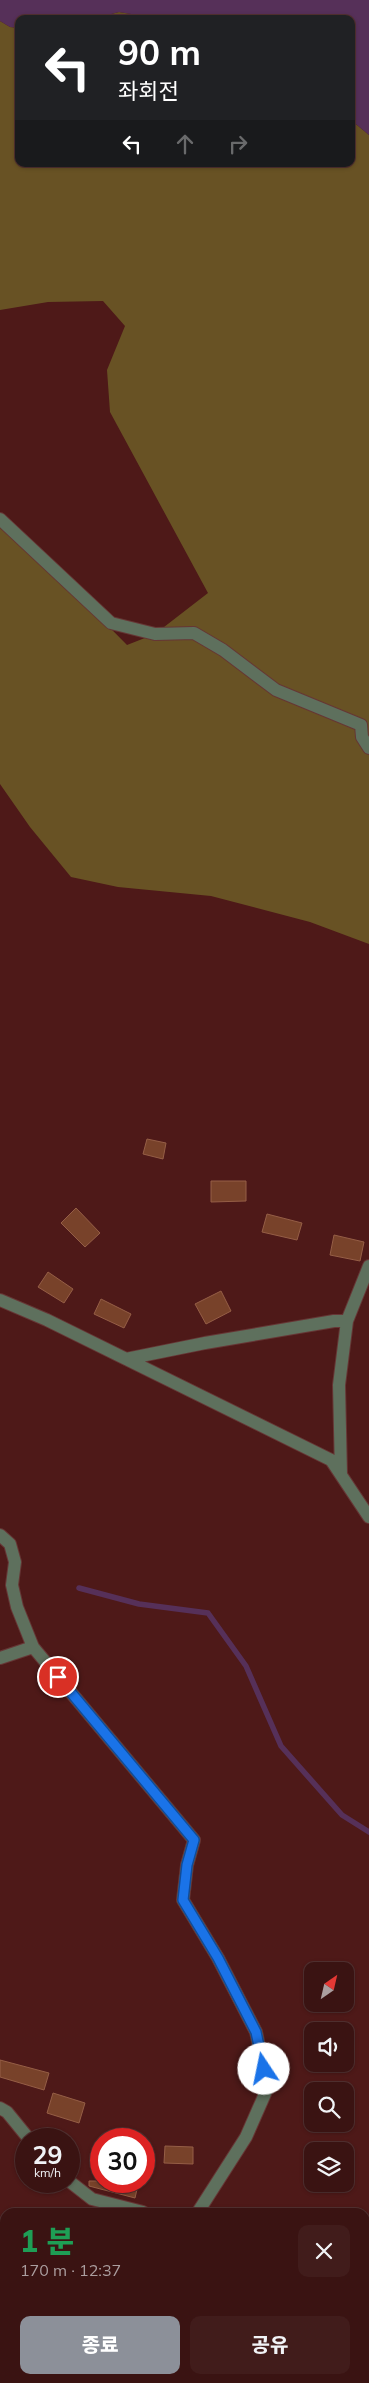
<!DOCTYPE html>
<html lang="ko">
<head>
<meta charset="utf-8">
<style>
	:root { --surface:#3a1312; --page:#411c1b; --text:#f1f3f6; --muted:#ab9e9f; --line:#543232; --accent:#8c9099 }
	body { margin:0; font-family:Mulish,"Noto Sans KR",sans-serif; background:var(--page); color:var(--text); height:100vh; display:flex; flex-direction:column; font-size:19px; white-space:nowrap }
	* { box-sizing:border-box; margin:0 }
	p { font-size:16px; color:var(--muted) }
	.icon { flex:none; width:28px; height:28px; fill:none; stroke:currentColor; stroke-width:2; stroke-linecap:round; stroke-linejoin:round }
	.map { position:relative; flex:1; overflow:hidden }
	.side { position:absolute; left:0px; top:2208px; width:370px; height:176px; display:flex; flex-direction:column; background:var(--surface); border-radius:15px 15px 0 0; box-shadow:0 1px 4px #0004,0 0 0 1px var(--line) }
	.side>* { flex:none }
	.hud { position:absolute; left:15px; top:15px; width:340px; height:152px; border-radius:10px; box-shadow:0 1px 4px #0004,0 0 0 1px var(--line); background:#202124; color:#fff; overflow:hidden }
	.needle { width:32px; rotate:34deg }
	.buttons { position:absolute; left:304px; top:1962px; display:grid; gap:10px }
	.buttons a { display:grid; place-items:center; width:50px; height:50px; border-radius:10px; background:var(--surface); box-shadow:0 1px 4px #0004,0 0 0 1px var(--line); font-size:25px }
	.speed { position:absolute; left:15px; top:2128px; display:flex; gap:10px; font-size:25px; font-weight:700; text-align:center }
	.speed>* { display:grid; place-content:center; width:65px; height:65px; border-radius:50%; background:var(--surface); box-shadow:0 1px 4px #0004,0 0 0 1px var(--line); line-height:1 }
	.speed small { font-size:12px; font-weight:400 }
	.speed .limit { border:8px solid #d22; background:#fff; color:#111 }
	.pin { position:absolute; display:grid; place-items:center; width:42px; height:42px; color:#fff; margin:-21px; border:2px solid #fff; border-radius:50%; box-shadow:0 1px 5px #0007 }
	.me { position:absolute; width:55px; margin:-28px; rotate:349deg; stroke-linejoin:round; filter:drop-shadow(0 0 4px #0008) }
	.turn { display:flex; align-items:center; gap:18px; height:105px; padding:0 20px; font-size:22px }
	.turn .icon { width:65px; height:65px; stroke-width:2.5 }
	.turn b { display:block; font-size:35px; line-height:42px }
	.lanes { display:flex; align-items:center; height:48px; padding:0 20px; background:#0003; justify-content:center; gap:25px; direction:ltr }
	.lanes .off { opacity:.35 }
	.round { display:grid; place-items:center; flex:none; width:52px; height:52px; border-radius:10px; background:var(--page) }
	.head { display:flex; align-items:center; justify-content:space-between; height:85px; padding:0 20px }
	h1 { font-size:30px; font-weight:800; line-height:38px; color:#1e9e55 }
	.cta { display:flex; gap:10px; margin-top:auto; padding:10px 20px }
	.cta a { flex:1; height:58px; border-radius:10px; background:var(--accent); color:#fff; font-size:20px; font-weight:800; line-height:58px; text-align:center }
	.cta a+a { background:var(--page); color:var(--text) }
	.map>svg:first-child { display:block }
	.green { fill:#685224 }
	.water { fill:#563059 }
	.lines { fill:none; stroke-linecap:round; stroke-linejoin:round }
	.stream { stroke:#563059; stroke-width:5.5 }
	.building { fill:#78422a; stroke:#955e46 }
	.minor-casing { stroke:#663635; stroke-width:14 }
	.minor { stroke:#5e705d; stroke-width:12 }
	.route-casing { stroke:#114b97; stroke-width:12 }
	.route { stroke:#1a73e8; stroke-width:9 }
</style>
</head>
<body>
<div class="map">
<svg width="369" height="2383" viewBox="0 0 369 2383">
	<rect width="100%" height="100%" fill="#4e1918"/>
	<path class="green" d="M 119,12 L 161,19 L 92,19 Z
		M 0,21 L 10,27 L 19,28 L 19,164 L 351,164 L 351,120 L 369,135 L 369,944 L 310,922 L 211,896 L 118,887 L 71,877 L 30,827 L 0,784 L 0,523 L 43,560 L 127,645 L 155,634 L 208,593 L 110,412 L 107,370 L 125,326 L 103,301 L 48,302 L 0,310 Z"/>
	<path class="water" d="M 0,0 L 369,0 L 369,135 L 351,120 L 351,19 L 161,19 L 119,12 L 92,19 L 19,19 L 19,28 L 10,27 L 0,21 Z"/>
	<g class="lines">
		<path class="stream" d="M 79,1588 L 139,1604 L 208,1613 L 246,1666 L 281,1746 L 342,1815 L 369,1832"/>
	</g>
	<path class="building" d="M 147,1139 L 166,1143 L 163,1159 L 143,1154 Z
		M 211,1181 L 246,1181 L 246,1201 L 211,1202 Z
		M 76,1208 L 100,1233 L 85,1247 L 61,1223 Z
		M 267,1214 L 302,1223 L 297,1240 L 262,1232 Z
		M 334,1235 L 364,1242 L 360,1261 L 330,1255 Z
		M 48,1272 L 73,1289 L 64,1303 L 38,1287 Z
		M 221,1291 L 231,1311 L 206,1324 L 195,1304 Z
		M 101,1299 L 131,1314 L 124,1328 L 94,1314 Z
		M 0,2060 L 49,2073 L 44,2090 L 0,2077 Z
		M 53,2093 L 85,2103 L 79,2123 L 47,2113 Z
		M 165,2146 L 193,2147 L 193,2164 L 164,2163 Z
		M 89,2181 L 125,2181 L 138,2185 L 135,2198 L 89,2186 Z"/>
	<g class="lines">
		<defs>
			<path id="minor" d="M 0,519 L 111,623 L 155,634 L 194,633 L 223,650 L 276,690 L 361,725 L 362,737 L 369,748
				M 0,1300 L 47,1320 L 331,1460 L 369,1517
				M 126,1359 L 205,1343 L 334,1321 L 347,1321
				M 341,1474 L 339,1385 L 347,1321 L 369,1266
				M 0,1535 L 10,1544 L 15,1562 L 12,1585 L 17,1607 L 33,1647 L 194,1840 L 187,1865 L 183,1900 L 218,1958 L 256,2032 L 268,2087 L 246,2137 L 198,2212
				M 0,1658 L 33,1647
				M 0,2108 L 7,2112 L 29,2139
				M 69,2181 L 92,2199 L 143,2212
				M 157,2383 L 159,2379"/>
		</defs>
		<use href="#minor" class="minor-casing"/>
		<use href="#minor" class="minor"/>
	</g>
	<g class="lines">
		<defs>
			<path id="route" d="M 58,1677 L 194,1840 L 187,1865 L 183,1900 L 218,1958 L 256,2032 L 264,2069"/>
		</defs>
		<use href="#route" class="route-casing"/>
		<use href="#route" class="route"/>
	</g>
</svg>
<div class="buttons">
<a><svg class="needle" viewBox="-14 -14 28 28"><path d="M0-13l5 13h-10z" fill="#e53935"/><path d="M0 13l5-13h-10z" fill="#ab9e9f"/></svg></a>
<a><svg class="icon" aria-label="sound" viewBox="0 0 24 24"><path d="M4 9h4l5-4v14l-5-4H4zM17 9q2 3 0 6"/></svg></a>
<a><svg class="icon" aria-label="search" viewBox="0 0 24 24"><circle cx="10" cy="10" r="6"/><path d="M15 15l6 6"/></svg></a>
<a><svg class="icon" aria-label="layers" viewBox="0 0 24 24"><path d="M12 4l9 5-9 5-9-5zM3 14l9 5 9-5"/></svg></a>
</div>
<div class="speed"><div>29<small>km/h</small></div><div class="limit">30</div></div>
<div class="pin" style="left:58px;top:1677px;background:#d93025"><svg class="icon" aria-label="arrive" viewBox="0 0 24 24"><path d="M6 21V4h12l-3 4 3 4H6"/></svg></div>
<svg class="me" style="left:264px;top:2069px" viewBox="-20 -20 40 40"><circle r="19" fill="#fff"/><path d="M0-13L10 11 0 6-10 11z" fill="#1a73e8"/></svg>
<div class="hud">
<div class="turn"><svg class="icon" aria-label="left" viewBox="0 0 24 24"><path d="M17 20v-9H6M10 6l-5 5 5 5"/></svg><div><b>90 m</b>좌회전</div></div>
<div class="lanes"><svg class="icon" aria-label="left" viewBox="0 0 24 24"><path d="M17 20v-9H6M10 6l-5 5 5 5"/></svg><svg class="icon off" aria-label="ahead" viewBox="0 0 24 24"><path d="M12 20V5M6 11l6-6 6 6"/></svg><svg class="icon off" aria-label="right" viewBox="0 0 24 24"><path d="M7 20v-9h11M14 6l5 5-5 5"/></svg></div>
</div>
<section class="side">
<div class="head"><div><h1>1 분</h1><p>170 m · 12:37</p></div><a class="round"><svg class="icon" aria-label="close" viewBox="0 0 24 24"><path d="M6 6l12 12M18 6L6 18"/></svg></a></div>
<div class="cta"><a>종료</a><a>공유</a></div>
</section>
</div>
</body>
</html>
